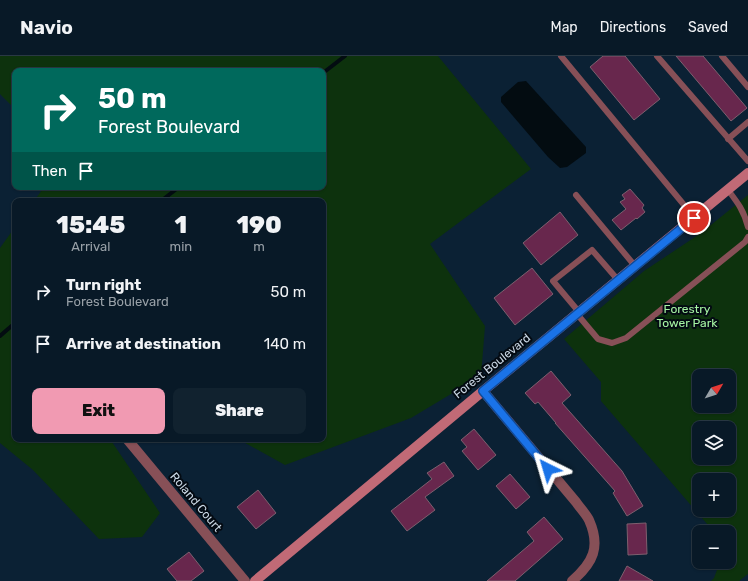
<!DOCTYPE html>
<html lang="en">
<head>
<meta charset="utf-8">
<style>
	:root { --surface:#081927; --page:#11222f; --text:#f1f3f6; --muted:#98a0a7; --line:#293844; --accent:#f19ab2 }
	body { margin:0; font-family:Rubik,sans-serif; background:var(--page); color:var(--text); height:100vh; display:flex; flex-direction:column; font-size:15px; white-space:nowrap }
	* { box-sizing:border-box; margin:0 }
	p { font-size:13px; color:var(--muted) }
	.icon { flex:none; width:22px; height:22px; fill:none; stroke:currentColor; stroke-width:2; stroke-linecap:round; stroke-linejoin:round }
	.map { position:relative; flex:1; overflow:hidden }
	.drawer { position:absolute; left:12px; top:142px; width:314px; height:244px; display:flex; flex-direction:column; background:var(--surface); border-radius:8px; box-shadow:0 1px 3px #0004,0 0 0 1px var(--line) }
	.drawer>* { flex:none }
	.top-card { position:absolute; left:12px; top:12px; width:314px; height:122px; border-radius:8px; box-shadow:0 1px 3px #0004,0 0 0 1px var(--line); background:#00695c; color:#fff; overflow:hidden }
	.needle { width:26px; rotate:51deg }
	.fabs { position:absolute; left:692px; top:313px; display:grid; gap:8px }
	.fabs a { display:grid; place-items:center; width:44px; height:44px; border-radius:8px; background:var(--surface); box-shadow:0 1px 3px #0004,0 0 0 1px var(--line); font-size:20px }
	.pin { position:absolute; display:grid; place-items:center; width:34px; height:34px; color:#fff; margin:-17px; border:2px solid #fff; border-radius:50%; box-shadow:0 1px 4px #0007 }
	.me { position:absolute; width:44px; margin:-22px; rotate:320deg; stroke-linejoin:round; filter:drop-shadow(0 0 3px #0008) }
	.turn { display:flex; align-items:center; gap:14px; height:84px; padding:0 20px; font-size:18px }
	.turn .icon { width:52px; height:52px; stroke-width:2.5 }
	.turn b { display:block; font-size:28px; line-height:34px }
	.then { display:flex; align-items:center; height:38px; padding:0 20px; background:#0003; gap:8px; font-size:15px }
	.eta { display:flex; justify-content:space-evenly; align-items:center; height:68px; text-align:center }
	.eta b { font-size:24px; font-weight:800; line-height:28px }
	.button { display:flex; gap:8px; margin-top:auto; padding:8px 20px }
	.button a { flex:1; height:46px; border-radius:8px; background:var(--accent); color:#111; font-size:16px; font-weight:800; line-height:46px; text-align:center }
	.button a+a { background:var(--page); color:var(--text) }
	ul { padding:0; list-style:none }
	li { display:flex; align-items:center; gap:12px; height:52px; padding:0 20px }
	li div { flex:1 }
	li b { display:block; font-size:15px }
	li em { font-style:normal }
	header { display:flex; align-items:center; gap:24px; box-sizing:border-box; height:56px; padding:0 20px; background:var(--surface); border-bottom:1px solid var(--line) }
	header strong { font-size:19px }
	nav { display:flex; gap:22px; margin-inline-start:auto; font-size:14px }
	.map>svg:first-child { display:block }
	.green { fill:#0d320d; fill-rule:evenodd }
	.water { fill:#030c11 }
	.lines { fill:none; stroke-linecap:round; stroke-linejoin:round }
	.stream { stroke:#030c11; stroke-width:4 }
	.building { fill:#68274d; stroke:#7d5f6e }
	.lane { stroke:#875057; stroke-width:6 }
	.street { stroke:#875057; stroke-width:10 }
	.secondary { stroke:#c16a76; stroke-width:10 }
	.route-casing { stroke:#114b97; stroke-width:10 }
	.route { stroke:#1a73e8; stroke-width:7 }
	.labels { text-anchor:middle; stroke-width:4; stroke-linejoin:round; paint-order:stroke }
	.park-label { font-size:12px; fill:#a6f5a3; stroke:#030a12 }
	.street-label { font-size:12px; fill:#c9d6e3; stroke:#030a12 }
</style>
</head>
<body>
<header>
<strong>Navio</strong>
<nav><a>Map</a><a>Directions</a><a>Saved</a></nav>
</header>
<div class="map">
<svg width="748" height="525" viewBox="0 0 748 525">
	<rect width="100%" height="100%" fill="#0b2134"/>
	<path class="green" d="M 0,0 L 438,0 L 531,113 L 430,188 L 485,270 L 481,320 L 411,362 L 285,409 L 238,383 L 323,383 L 323,145 L 34,145 L 44,131 L 323,131 L 323,15 L 15,15 L 15,53 L 0,38 Z
		M 748,139 L 748,518 L 739,525 L 711,525 L 714,522 L 720,506 L 729,506 L 729,476 L 714,476 L 601,345 L 601,326 L 564,283 L 644,215 L 701,177 ZM 699,320 L 729,320 L 729,350 L 699,350 ZM 699,372 L 729,372 L 729,402 L 699,402 ZM 699,424 L 729,424 L 729,454 L 699,454 Z
		M 15,171 L 15,383 L 110,383 L 160,457 L 142,481 L 99,483 L 33,414 L 0,387 L 0,192 Z"/>
	<path class="water" d="M 526,25 L 586,91 L 586,97 L 567,111 L 560,112 L 548,101 L 501,46 L 501,41 L 518,26 Z"/>
	<g class="lines">
		<path class="stream" d="M 323,17 L 345,0
			M 161,145 L 179,131
			M 0,280 L 15,267"/>
	</g>
	<path class="building" d="M 603,0 L 625,0 L 660,43 L 634,64 L 590,11 Z
		M 676,0 L 703,0 L 747,52 L 731,65 Z
		M 630,133 L 644,149 L 642,152 L 645,156 L 637,163 L 636,162 L 621,174 L 612,164 L 626,153 L 620,146 L 625,143 L 622,139 Z
		M 560,156 L 578,179 L 541,209 L 523,187 Z
		M 532,212 L 553,238 L 515,269 L 494,242 Z
		M 551,315 L 571,339 L 562,347 L 622,415 L 643,450 L 627,460 L 613,437 L 615,435 L 555,367 L 556,367 L 538,346 L 535,348 L 525,337 Z
		M 474,373 L 496,399 L 478,414 L 462,395 L 467,391 L 461,384 Z
		M 444,406 L 454,420 L 425,441 L 435,454 L 407,475 L 391,455 L 432,423 L 427,417 Z
		M 510,418 L 530,441 L 516,453 L 496,430 Z
		M 258,434 L 276,457 L 256,473 L 237,451 Z
		M 544,461 L 563,483 L 515,525 L 487,525 L 534,485 L 527,476 Z
		M 646,467 L 647,498 L 628,499 L 627,468 Z
		M 189,496 L 204,515 L 191,525 L 177,525 L 167,513 Z
		M 627,510 L 653,525 L 619,525 Z"/>
	<g class="lines">
		<path class="lane" d="M 561,0 L 694,161
			M 657,0 L 748,105
			M 722,0 L 748,31
			M 728,83 L 748,66
			M 728,134 C 738,147 744,155 748,171
			M 576,139 L 635,210
			M 579,256 L 553,225 L 592,194 L 618,224
			M 577,258 L 598,283 L 612,287 L 626,282 L 745,186 L 748,181"/>
		<path class="street" d="M 483,335 L 576,446 C 580,452 586,458 589,464 C 601,491 593,507 572,525
			M 127,383 L 245,525"/>
		<path class="secondary" d="M 255,525 L 483,335 L 748,117"/>
	</g>
	<g class="lines">
		<defs>
			<path id="route" d="M 548,413 L 483,335 L 694,162"/>
		</defs>
		<use href="#route" class="route-casing"/>
		<use href="#route" class="route"/>
	</g>
	<g class="labels">
		<g class="park-label">
			<text x="687" y="257">Forestry<tspan x="687" dy="14">Tower Park</tspan></text>
		</g>
		<g class="street-label">
			<text transform="translate(492 310) rotate(-39)" y="4">Forest Boulevard</text>
			<text transform="translate(196 446) rotate(50)" y="4">Roland Court</text>
		</g>
	</g>
</svg>
<div class="fabs">
<a><svg class="needle" viewBox="-14 -14 28 28"><path d="M0-13l5 13h-10z" fill="#e53935"/><path d="M0 13l5-13h-10z" fill="#98a0a7"/></svg></a>
<a><svg class="icon" aria-label="layers" viewBox="0 0 24 24"><path d="M12 4l9 5-9 5-9-5zM3 14l9 5 9-5"/></svg></a>
<a>+</a>
<a>−</a>
</div>
<div class="pin" style="left:694px;top:162px;background:#d93025"><svg class="icon" aria-label="arrive" viewBox="0 0 24 24"><path d="M6 21V4h12l-3 4 3 4H6"/></svg></div>
<svg class="me" style="left:548px;top:413px" viewBox="-20 -20 40 40"><path d="M0-17L14 15 0 8-14 15z" fill="#1a73e8" stroke="#fff" stroke-width="4"/></svg>
<div class="top-card">
<div class="turn"><svg class="icon" aria-label="right" viewBox="0 0 24 24"><path d="M7 20v-9h11M14 6l5 5-5 5"/></svg><div><b>50 m</b>Forest Boulevard</div></div>
<div class="then">Then<svg class="icon" aria-label="arrive" viewBox="0 0 24 24"><path d="M6 21V4h12l-3 4 3 4H6"/></svg></div>
</div>
<section class="drawer">
<div class="eta">
<div><b>15:45</b><p>Arrival</p></div>
<div><b>1</b><p>min</p></div>
<div><b>190</b><p>m</p></div>
</div>
<ul>
<li><svg class="icon" aria-label="right" viewBox="0 0 24 24"><path d="M7 20v-9h11M14 6l5 5-5 5"/></svg><div><b>Turn right</b><p>Forest Boulevard</p></div><em>50 m</em></li>
<li><svg class="icon" aria-label="arrive" viewBox="0 0 24 24"><path d="M6 21V4h12l-3 4 3 4H6"/></svg><div><b>Arrive at destination</b></div><em>140 m</em></li>
</ul>
<div class="button"><a>Exit</a><a>Share</a></div>
</section>
</div>
</body>
</html>
